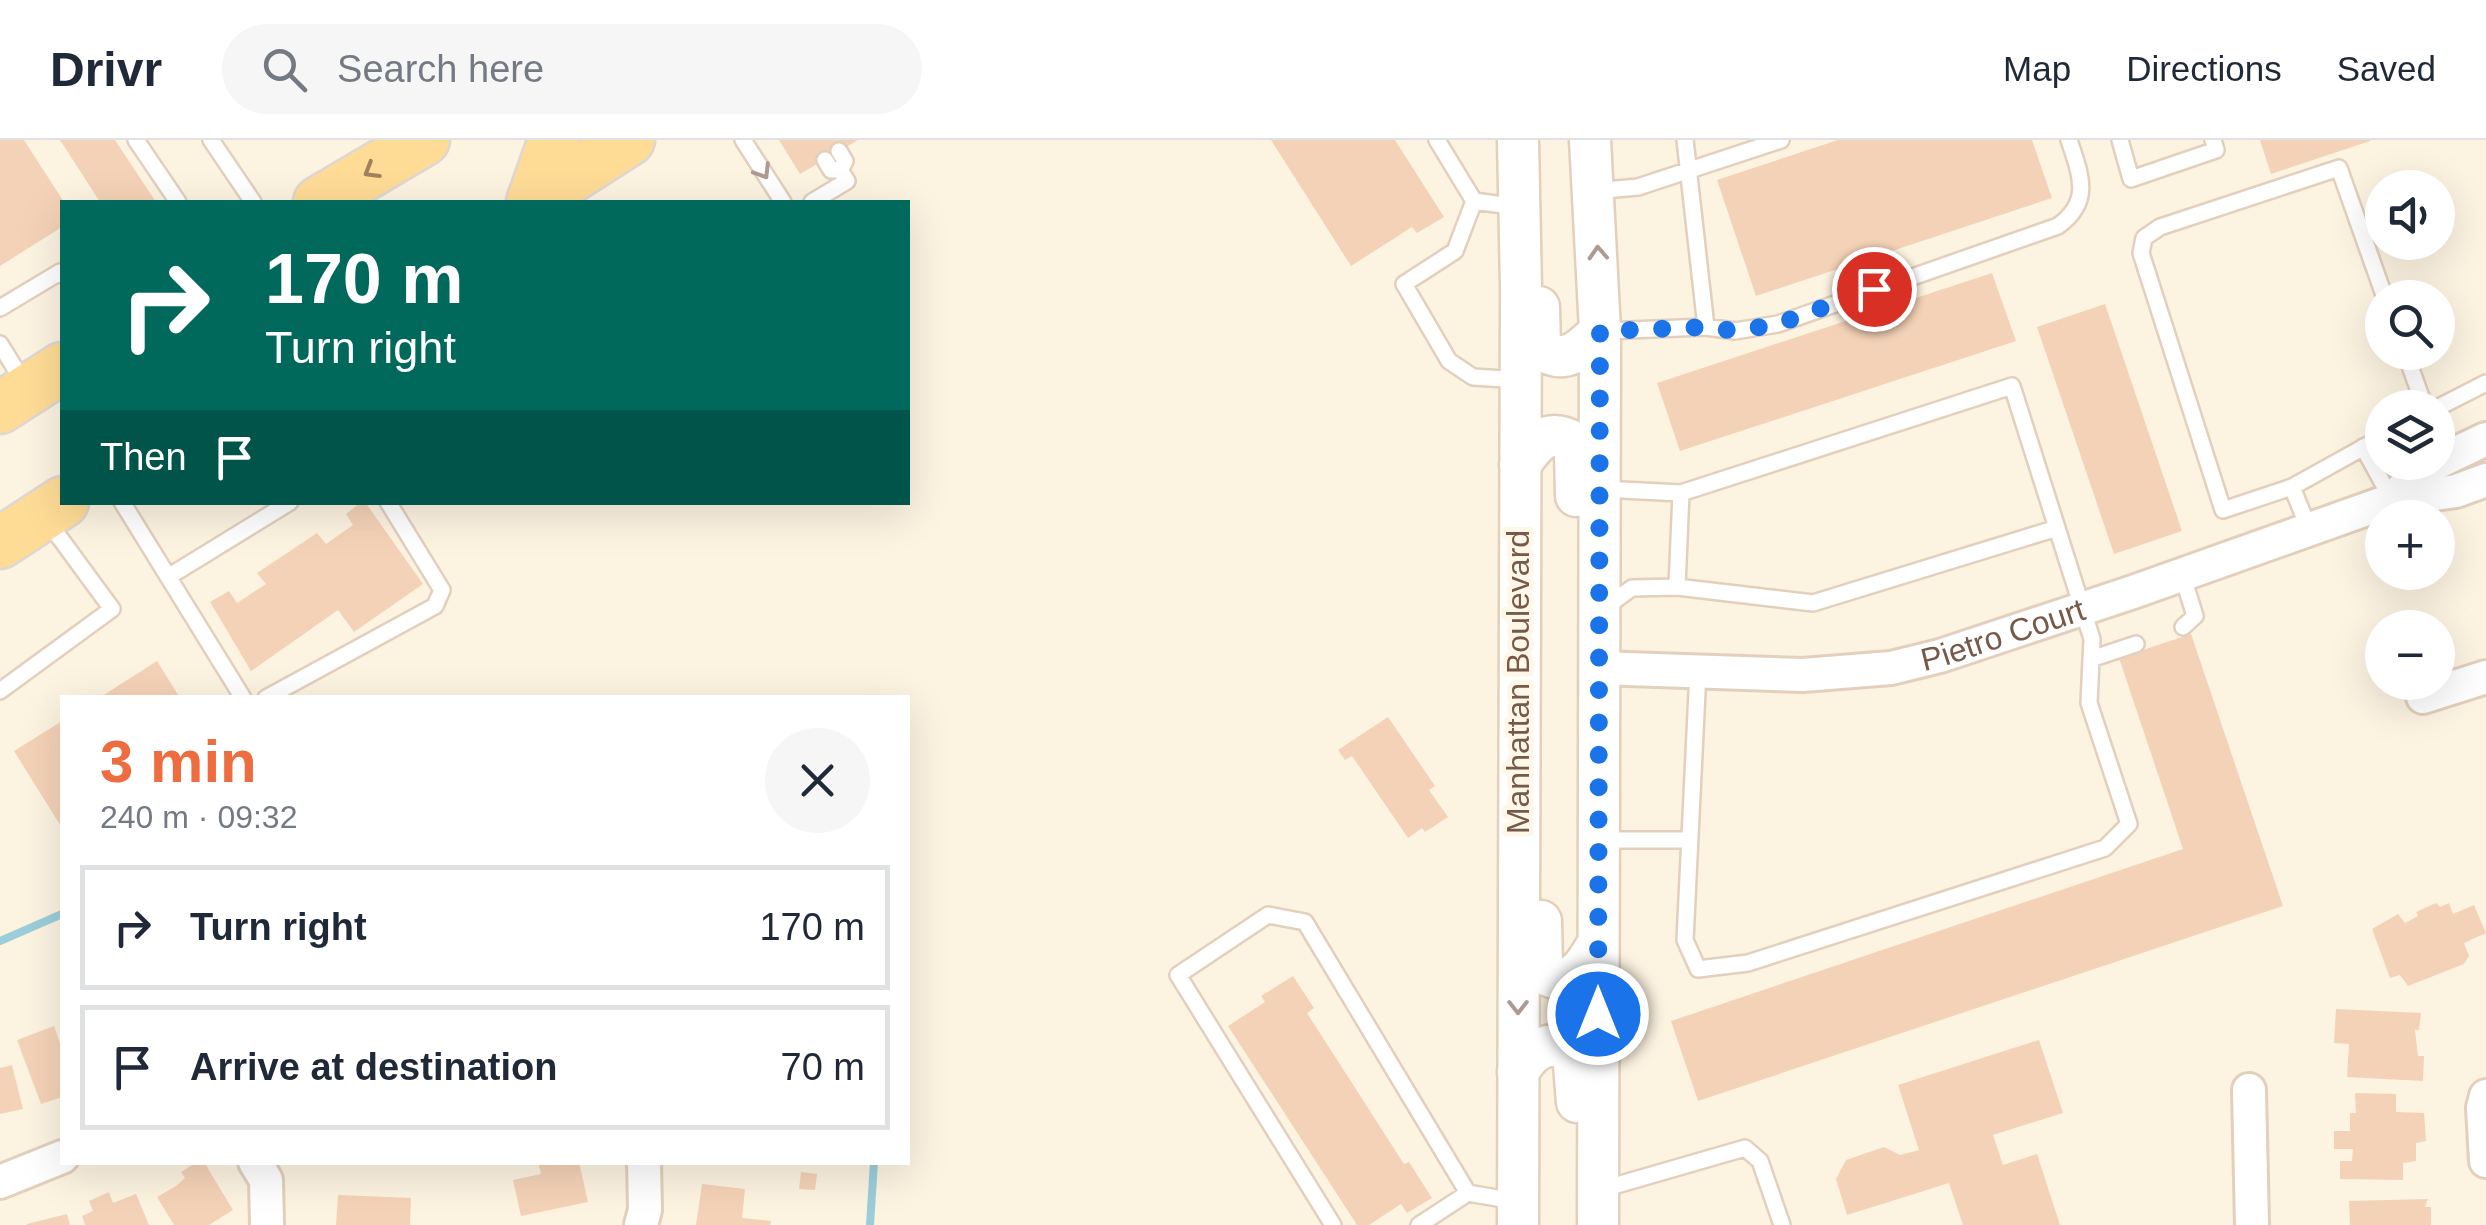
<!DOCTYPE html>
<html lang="en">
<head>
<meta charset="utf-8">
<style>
	:root { --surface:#fff; --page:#f6f6f7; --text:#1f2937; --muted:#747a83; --line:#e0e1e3; --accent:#ee6d40 }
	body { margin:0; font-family:Arial,sans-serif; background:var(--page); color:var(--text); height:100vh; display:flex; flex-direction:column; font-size:38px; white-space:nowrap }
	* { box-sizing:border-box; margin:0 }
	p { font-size:32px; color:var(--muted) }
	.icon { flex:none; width:55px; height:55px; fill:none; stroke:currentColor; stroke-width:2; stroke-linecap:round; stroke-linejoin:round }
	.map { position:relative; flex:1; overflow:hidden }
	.sheet { position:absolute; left:60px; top:555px; width:850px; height:470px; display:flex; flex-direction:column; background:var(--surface); border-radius:0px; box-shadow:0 10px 40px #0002 }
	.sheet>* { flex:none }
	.hud { position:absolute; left:60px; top:60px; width:850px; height:305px; border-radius:0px; box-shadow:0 10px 40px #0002; background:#00695c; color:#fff; overflow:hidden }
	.tools { position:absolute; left:2365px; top:30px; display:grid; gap:20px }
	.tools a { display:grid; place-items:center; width:90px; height:90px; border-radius:50%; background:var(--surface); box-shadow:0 10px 40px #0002; font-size:50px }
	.pin { position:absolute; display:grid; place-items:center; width:85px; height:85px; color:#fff; margin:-42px; border:5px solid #fff; border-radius:50%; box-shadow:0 2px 10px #0007 }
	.me { position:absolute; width:110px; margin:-55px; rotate:0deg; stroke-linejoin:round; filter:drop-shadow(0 0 8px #0008) }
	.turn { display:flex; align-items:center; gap:35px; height:210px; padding:0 40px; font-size:45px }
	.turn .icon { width:130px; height:130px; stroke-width:2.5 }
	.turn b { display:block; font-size:70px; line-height:85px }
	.then { display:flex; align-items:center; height:95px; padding:0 40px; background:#0003; gap:20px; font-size:38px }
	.round { display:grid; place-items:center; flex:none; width:105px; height:105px; border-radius:52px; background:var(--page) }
	.overview { display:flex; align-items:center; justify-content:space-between; height:170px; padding:0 40px }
	h1 { font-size:60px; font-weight:800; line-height:75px; color:var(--accent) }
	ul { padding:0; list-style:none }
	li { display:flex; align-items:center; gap:30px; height:125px; margin:0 20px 15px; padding:0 20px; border:5px solid var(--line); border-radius:0px }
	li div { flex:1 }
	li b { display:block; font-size:38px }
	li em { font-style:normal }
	header { display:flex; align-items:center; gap:60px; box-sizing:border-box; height:140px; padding:0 50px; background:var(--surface); border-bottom:2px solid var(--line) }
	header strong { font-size:48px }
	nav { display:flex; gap:55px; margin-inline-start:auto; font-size:35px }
	.search { width:700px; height:90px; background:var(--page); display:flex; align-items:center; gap:25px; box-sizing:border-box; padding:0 35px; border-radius:55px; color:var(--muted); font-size:38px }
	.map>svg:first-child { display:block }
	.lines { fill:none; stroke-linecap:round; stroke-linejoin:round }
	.stream { stroke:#9bceda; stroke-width:8 }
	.building { fill:#f4d2b7 }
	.service-casing { stroke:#e2d0bd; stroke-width:20 }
	.minor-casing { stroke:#e2d0bd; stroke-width:38 }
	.tertiary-casing { stroke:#e2d0bd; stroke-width:45 }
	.primary-casing { stroke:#ded7d3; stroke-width:55 }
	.service { stroke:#fff; stroke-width:15 }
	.minor { stroke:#fff; stroke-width:32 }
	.tertiary { stroke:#fff; stroke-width:40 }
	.primary { stroke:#ffdc96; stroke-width:50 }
	.oneway { stroke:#9f805f }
	.oneway2 { stroke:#ad9b91 }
	.route { stroke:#1a73e8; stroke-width:18; stroke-dasharray:0 32.4 }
	.labels { text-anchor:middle; stroke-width:10; stroke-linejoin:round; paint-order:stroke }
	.street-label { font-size:32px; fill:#765947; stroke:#fff7e8 }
</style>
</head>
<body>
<header>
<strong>Drivr</strong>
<div class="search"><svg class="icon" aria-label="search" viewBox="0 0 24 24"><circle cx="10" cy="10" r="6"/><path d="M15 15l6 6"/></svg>Search here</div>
<nav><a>Map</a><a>Directions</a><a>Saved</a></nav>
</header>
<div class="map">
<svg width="2486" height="1085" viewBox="0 0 2486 1085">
	<rect width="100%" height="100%" fill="#fdf3e1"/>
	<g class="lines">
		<path class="stream" d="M 0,801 L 62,774
			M 870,1085 L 874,1022"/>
	</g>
	<path class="building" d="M 0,0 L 24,0 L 64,62 L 62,87 L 0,126 Z
		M 60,0 L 115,0 L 156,62 L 100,62 Z
		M 779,0 L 858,0 L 800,34 Z
		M 1271,0 L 1395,0 L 1444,77 L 1417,93 L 1412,87 L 1351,126 Z
		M 1838,0 L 2032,0 L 2052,58 L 1756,156 L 1717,40 Z
		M 2260,0 L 2370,0 L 2370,1 L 2271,34 Z
		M 1992,133 L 2016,201 L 1680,311 L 1657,243 Z
		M 2105,164 L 2182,391 L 2114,414 L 2037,187 Z
		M 361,362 L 365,362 L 423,444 L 354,492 L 338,470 L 251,531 L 210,462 L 229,451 L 237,463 L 266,444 L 257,433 L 317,393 L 326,404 L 353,385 L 346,374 Z
		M 2191,494 L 2283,766 L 1698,961 L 1671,881 L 2183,709 L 2119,518 Z
		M 157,521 L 180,558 L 99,558 Z
		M 1388,577 L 1435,646 L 1429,650 L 1448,677 L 1425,692 L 1422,688 L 1408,698 L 1352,616 L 1345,620 L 1338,610 Z
		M 62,581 L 62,688 L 14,611 Z
		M 2436,763 L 2440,767 L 2449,763 L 2453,774 L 2474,765 L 2486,793 L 2464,803 L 2469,816 L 2464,824 L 2408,846 L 2400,835 L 2390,838 L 2372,789 L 2398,774 L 2405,783 L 2418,776 L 2416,772 Z
		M 1293,836 L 1314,868 L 1307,873 L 1404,1024 L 1409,1022 L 1432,1058 L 1407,1073 L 1401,1064 L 1369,1085 L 1357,1085 L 1228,886 L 1265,862 L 1261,856 Z
		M 2336,869 L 2421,873 L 2419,890 L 2415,890 L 2418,916 L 2424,916 L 2423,941 L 2347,937 L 2349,904 L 2334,903 Z
		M 54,886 L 62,909 L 62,957 L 41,964 L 17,900 Z
		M 2039,900 L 2063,973 L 1993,995 L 2003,1025 L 2037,1014 L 2060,1085 L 1963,1085 L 1949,1043 L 1847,1075 L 1836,1039 L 1846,1020 L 1884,1007 L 1900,1015 L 1919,1010 L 1898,945 Z
		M 12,925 L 23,969 L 0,974 L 0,928 Z
		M 2355,953 L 2396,954 L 2396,972 L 2424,973 L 2426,1001 L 2416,1003 L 2416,1021 L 2403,1023 L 2403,1040 L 2340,1039 L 2340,1021 L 2352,1021 L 2353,1009 L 2334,1009 L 2334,991 L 2350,991 L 2350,973 L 2356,973 Z
		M 197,1022 L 204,1022 L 233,1070 L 209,1085 L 174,1085 L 157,1057 L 176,1046 L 185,1038 L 181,1032 Z
		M 538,1022 L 579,1022 L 588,1062 L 521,1076 L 513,1040 L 541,1034 Z
		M 801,1032 L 817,1034 L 815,1050 L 799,1049 Z
		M 702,1044 L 745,1049 L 742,1078 L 771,1081 L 770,1085 L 696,1085 Z
		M 109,1052 L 113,1063 L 136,1054 L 149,1085 L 85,1085 L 82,1076 L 93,1071 L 89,1061 Z
		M 338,1055 L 411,1058 L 410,1085 L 336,1085 Z
		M 2428,1059 L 2425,1067 L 2431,1067 L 2431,1085 L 2350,1085 L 2349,1061 Z
		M 67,1074 L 70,1085 L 27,1085 L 27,1084 Z"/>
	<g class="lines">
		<defs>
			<path id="service" d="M 136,0 L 178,62
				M 211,0 L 253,62
				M 743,0 L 783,62
				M 1437,0 L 1474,61 L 1518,67
				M 2120,0 L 2131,39 L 2216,10 L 2213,0
				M 825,20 L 831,30 L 840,30
				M 1594,51 L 1638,47 L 1781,0
				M 1474,61 L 1455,111 L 1404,144 L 1449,221 L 1473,237 L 1521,240
				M 812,62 L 847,41 L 840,30 L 845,21 L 839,11
				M 0,168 L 60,132 L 62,135
				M 1706,187 L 1735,191 L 1778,184 L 2058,86 C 2093,61 2080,34 2069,0
				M 1603,191 L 1706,187 L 1685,0
				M 0,204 L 24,243
				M 2405,212 L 2425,268
				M 2437,268 L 2486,243
				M 2363,307 L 2392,360
				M 2292,347 L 2382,297
				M 1602,349 L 1681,353 L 1677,447 L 1632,448 L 1603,469
				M 1681,353 L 2012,246 L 2057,388
				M 122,362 L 243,558
				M 2309,389 L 2292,347 L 2223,370 L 2141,113 L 2144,98 L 2160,87 L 2339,28 L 2385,158
				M 2182,434 L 2195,476 L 2183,487
				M 168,437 L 290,362
				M 1677,447 L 1813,463 L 2057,388 L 2092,499 L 2089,563 L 2129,684 L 2105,708 L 1748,823 L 1698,829 L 1685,800 L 1698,531
				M 2091,519 L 2136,504
				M 0,551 L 112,469 L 46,379
				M 266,558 L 435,466 L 442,450 L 388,362
				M 1602,700 L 1690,700
				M 1603,1049 L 1745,1008 L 1760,1021 L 1782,1085
				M 1333,1085 L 1178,835 L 1268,775 L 1305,782 L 1468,1053
				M 1419,1085 L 1468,1053 L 1514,1061"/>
			<g id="minor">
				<path d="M 2438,322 L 2486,299"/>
				<path d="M 2392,360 L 2422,329 L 2436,322"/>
				<path id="s1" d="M 1598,528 L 1803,535 L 1891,528 L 1940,516 L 2133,452 L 2392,360 L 2456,351 L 2486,340"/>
				<path d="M 2423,557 L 2486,537"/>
				<path d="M 2249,950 L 2252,1085"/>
				<path d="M 2486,956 L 2483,968 L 2486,1021"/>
				<path d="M 255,1022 L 266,1040 L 267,1085"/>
				<path d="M 0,1042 L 62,1017"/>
				<path d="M 641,1085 L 645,1070 L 644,1022"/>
			</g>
			<path id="tertiary" d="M 1518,0 L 1521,149 L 1518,1085
				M 1590,0 L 1600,191 L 1598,1085
				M 1539,167 L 1540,208 C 1565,227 1582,209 1600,191
				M 1520,325 C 1534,305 1545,288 1570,300 L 1575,312 L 1576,356
				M 1541,781 L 1542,824 L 1545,834 C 1572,850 1586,824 1598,803
				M 1518,932 C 1532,910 1547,897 1573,913 L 1577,962"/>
			<path id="primary" d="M 319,62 L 424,0
				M 532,62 L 629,0
				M 532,62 L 554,0
				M 0,268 L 62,228
				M 0,403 L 63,362"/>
		</defs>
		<use href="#service" class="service-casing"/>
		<use href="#minor" class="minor-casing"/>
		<use href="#tertiary" class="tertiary-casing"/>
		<use href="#primary" class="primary-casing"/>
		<use href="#service" class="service"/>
		<use href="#minor" class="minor"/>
		<use href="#tertiary" class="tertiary"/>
		<use href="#primary" class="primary"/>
	</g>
	<defs><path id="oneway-chevron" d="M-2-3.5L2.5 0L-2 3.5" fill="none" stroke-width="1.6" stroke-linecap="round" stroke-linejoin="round" transform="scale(2.5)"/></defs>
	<use class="oneway" href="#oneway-chevron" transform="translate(371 31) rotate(149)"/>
	<g class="oneway2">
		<use href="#oneway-chevron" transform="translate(763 32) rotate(58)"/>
		<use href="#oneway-chevron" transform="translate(1598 113) rotate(-93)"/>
		<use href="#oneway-chevron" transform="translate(1518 867) rotate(90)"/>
	</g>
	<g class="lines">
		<path class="route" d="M 1598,874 L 1600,191 L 1706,187 L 1735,191 L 1778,184 L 1874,149"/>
	</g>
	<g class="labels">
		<g class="street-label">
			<text dy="11" stroke="none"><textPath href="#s1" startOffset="410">Pietro Court</textPath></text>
			<text transform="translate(1518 542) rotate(-90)" y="11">Manhattan Boulevard</text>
		</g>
	</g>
</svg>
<div class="tools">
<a><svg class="icon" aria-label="sound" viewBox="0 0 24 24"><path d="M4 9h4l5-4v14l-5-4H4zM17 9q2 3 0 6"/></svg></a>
<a><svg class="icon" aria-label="search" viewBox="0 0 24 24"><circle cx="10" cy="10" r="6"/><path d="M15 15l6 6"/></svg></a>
<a><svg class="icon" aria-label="layers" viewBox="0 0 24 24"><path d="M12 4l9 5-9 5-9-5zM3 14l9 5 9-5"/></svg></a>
<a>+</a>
<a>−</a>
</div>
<div class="pin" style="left:1874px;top:149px;background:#d93025"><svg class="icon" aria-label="arrive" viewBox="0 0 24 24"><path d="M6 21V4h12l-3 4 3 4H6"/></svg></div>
<svg class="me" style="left:1598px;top:874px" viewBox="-20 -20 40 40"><circle r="17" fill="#1a73e8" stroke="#fff" stroke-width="3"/><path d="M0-11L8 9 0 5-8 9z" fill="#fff"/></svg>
<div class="hud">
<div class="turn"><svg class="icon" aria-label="right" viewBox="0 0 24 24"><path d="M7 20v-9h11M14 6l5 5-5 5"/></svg><div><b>170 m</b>Turn right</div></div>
<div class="then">Then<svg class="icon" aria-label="arrive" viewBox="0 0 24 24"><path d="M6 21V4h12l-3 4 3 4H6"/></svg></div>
</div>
<section class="sheet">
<div class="overview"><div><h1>3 min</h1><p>240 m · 09:32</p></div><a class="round"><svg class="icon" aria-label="close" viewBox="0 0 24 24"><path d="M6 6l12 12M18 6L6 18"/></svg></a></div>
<ul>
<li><svg class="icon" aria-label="right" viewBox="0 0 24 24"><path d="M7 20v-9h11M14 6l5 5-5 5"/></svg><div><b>Turn right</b></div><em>170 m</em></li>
<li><svg class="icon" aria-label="arrive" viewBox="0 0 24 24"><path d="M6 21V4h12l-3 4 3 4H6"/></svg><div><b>Arrive at destination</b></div><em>70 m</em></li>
</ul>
</section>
</div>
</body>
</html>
